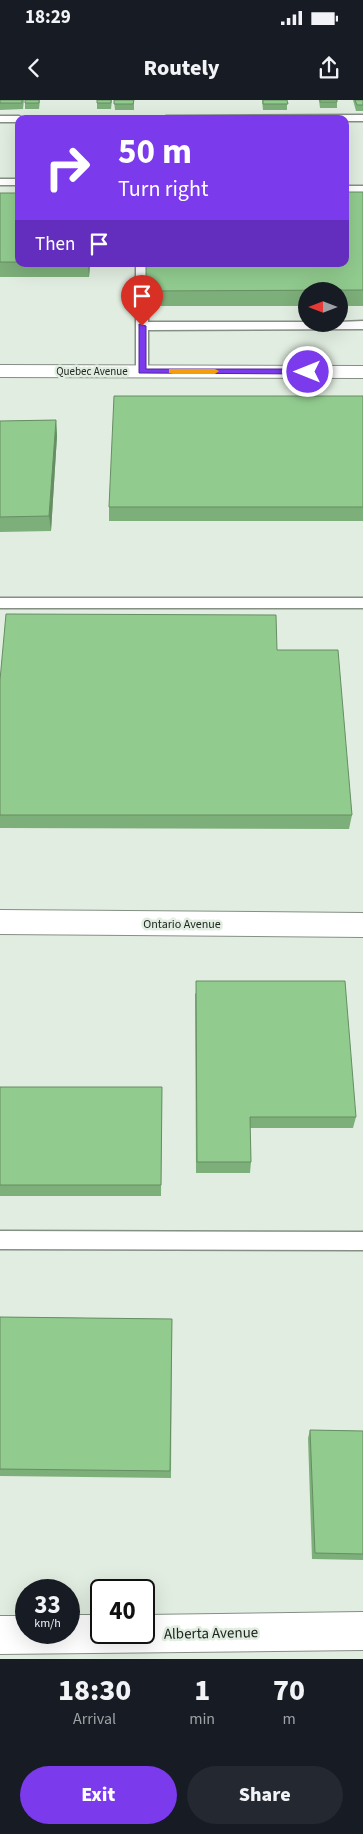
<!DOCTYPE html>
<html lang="en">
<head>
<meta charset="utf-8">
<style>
	:root { --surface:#171b24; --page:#242831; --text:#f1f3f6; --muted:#9ea1a6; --accent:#7c3aed }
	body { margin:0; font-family:"Source Sans 3",sans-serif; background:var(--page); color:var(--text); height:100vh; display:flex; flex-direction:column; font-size:19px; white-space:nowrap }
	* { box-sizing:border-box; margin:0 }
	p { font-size:16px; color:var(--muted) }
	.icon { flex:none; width:28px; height:28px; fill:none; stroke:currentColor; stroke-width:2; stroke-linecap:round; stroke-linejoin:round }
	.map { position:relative; height:1559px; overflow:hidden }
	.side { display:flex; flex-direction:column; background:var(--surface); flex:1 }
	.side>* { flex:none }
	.top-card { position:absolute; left:15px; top:15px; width:334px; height:152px; border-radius:10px; box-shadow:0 5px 20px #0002; background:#7c3aed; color:#fff; overflow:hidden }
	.needle { width:32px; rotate:270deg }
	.buttons { position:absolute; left:298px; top:182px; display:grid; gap:10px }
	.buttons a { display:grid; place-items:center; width:50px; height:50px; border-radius:50%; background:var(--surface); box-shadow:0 5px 20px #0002; font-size:25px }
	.speed { position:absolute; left:15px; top:1479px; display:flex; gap:10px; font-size:25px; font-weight:700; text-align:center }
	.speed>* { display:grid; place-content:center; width:65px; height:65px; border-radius:50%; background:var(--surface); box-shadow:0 5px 20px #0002; line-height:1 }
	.speed small { font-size:12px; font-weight:400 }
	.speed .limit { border:2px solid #111; border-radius:8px; background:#fff; color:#111 }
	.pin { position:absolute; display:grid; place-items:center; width:42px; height:42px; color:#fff; margin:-51px -21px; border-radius:50% 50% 50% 0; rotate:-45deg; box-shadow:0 0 5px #0007 }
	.pin .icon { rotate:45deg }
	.me { position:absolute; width:55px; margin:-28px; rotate:270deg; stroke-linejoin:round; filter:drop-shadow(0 0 4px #0008) }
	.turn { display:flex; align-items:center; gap:18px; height:105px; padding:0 20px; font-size:22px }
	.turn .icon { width:65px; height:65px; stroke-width:2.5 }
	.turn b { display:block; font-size:35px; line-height:42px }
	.then { display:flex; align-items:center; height:48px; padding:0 20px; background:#0003; gap:10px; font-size:19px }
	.eta { display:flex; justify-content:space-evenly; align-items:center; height:85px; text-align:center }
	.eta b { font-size:30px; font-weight:800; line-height:35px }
	.primary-button { display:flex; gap:10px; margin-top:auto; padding:10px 20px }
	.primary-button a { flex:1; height:58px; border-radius:30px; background:var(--accent); color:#fff; font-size:20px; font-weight:800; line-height:58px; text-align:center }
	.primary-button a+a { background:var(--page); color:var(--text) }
	.status { display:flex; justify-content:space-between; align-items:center; height:35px; padding:0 25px; background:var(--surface); direction:ltr }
	.status svg { height:14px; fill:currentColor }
	header { display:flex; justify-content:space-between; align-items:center; height:65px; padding:0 20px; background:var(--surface); font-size:22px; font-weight:800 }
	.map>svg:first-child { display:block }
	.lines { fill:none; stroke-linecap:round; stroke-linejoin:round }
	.service-casing { stroke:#858f84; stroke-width:3 }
	.minor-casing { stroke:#858f84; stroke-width:2 }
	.tertiary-casing { stroke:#858f84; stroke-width:2 }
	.service { fill:#fff; fill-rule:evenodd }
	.minor { fill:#fff; fill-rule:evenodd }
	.tertiary { fill:#fff; fill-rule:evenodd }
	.wall { fill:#7daf7a }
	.shaded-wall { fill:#668e63 }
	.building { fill:#91cb8e; stroke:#668e63 }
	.route { fill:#7c3aed; stroke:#51269a }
	.slow { fill:#f59e0b }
	.labels { text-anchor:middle; stroke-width:5; stroke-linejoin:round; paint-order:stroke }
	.far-street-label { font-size:11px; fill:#212521; stroke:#e1ede0 }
	.street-label { font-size:12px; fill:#212521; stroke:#e1ede0 }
	.near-street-label { font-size:15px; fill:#212521; stroke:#e1ede0 }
</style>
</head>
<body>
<div class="status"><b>18:29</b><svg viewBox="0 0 49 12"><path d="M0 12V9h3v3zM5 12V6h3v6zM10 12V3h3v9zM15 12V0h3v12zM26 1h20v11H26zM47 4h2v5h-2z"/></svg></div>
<header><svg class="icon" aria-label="back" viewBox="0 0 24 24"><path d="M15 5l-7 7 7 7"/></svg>Routely<svg class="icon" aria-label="share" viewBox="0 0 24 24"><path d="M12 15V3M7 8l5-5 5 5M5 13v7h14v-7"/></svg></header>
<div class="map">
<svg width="363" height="1559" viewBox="0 0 363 1559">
	<rect width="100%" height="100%" fill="#e1ede0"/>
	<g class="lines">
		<defs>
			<path id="service" d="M 363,15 L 363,21 L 345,21 L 345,19 L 161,19 L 166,16 Z
				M 0,16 L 19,16 L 24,19 L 19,19 L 19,22 L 0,22 Z
				M 0,79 L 19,79 L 19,85 L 0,85 Z
				M 345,86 L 363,86 L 363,92 L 345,92 Z
				M 136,164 L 148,164 L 148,222 L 306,222 L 306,224 L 339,224 L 339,222 L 363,221 L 363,229 L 148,230 L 148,271 L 142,275 L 138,274 L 136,271 Z
				M 0,498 L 363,498 L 363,508 L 0,508 Z
				M 0,1131 L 363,1132 L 363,1150 L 0,1149 Z"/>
			<path id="minor" d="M 0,810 L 363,813 L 363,837 L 0,834 Z
				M 363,1512 L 363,1550 L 0,1554 L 0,1516 L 26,1516 L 26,1532 L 69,1532 L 69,1515 L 101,1515 L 101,1532 L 144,1532 L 144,1515 Z"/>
			<path id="tertiary" d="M 0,265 L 363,266 L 363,278 L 0,277 Z"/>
		</defs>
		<use href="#service" class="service-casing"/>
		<use href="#minor" class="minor-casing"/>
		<use href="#tertiary" class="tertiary-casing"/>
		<use href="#service" class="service"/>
		<use href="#minor" class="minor"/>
		<use href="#tertiary" class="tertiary"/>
	</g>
	<path class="wall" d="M 0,0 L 24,0 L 23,9 L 0,10 Z
		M 40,0 L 39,9 L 25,9 L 25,3 Z
		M 97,0 L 112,0 L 111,9 L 97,9 Z
		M 114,0 L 134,0 L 134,10 L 115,10 Z
		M 262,0 L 287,0 L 287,10 L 263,10 Z
		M 319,0 L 337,0 L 337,8 L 320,8 Z
		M 353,0 L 363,0 L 363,11 L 356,11 Z
		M 363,92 L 363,206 L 339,206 L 339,191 L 306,191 L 306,206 L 146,206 L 146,191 Z
		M 0,93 L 19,93 L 19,164 L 90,164 L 89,177 L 0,177 Z
		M 363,296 L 363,421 L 109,421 L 109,407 Z
		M 56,320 L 57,336 L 51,431 L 0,432 L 0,321 Z
		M 277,550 L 352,715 L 349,729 L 0,728 L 0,580 Z
		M 195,893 L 356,1017 L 353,1028 L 250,1028 L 251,1062 L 250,1073 L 196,1073 Z
		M 0,987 L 162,987 L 161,1096 L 0,1096 Z
		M 0,1217 L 172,1219 L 171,1378 L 0,1376 Z
		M 310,1330 L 363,1331 L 363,1460 L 312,1459 L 308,1338 Z"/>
	<path class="shaded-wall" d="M 88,164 L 90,164 L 89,177 Z
		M 56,320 L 57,336 L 51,431 L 49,416 Z"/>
	<path class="building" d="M 0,0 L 22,0 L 22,3 L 0,3 Z
		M 25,0 L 39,0 L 39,3 L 25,3 Z
		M 97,0 L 111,0 L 111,3 L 97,3 Z
		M 114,0 L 134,0 L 133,4 L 114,4 Z
		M 263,0 L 287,0 L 288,4 L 263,4 Z
		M 320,0 L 337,0 L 337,2 L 320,2 Z
		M 355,0 L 363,0 L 363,5 L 357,5 Z
		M 345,92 L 363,92 L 363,190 L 146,191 L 146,164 L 345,164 Z
		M 0,93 L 19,93 L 19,162 L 0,162 Z
		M 114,296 L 363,296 L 363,407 L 109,407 Z
		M 56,320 L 49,416 L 0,417 L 0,321 Z
		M 6,514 L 276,515 L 277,550 L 338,550 L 352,715 L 0,715 L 0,580 Z
		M 196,881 L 345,881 L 356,1017 L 250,1017 L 251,1062 L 197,1062 Z
		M 0,987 L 162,987 L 161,1085 L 0,1085 Z
		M 0,1217 L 172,1219 L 170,1371 L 0,1369 Z
		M 310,1330 L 363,1331 L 363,1454 L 315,1453 Z"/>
	<path class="route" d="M 139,224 L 146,226 L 146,269 L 308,269 L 312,272 L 308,274 L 139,273 Z"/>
	<path class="slow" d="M 169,269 L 215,269 L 219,271 L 215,274 L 173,274 L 169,273 Z"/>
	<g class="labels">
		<g class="far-street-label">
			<text x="92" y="275">Quebec Avenue</text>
		</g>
		<g class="street-label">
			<text x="182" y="828">Ontario Avenue</text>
		</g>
		<g class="near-street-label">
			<text transform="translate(211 1533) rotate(-1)" y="5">Alberta Avenue</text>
		</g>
	</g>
</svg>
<div class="buttons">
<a><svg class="needle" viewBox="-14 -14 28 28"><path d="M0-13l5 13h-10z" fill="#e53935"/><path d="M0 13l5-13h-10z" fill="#9ea1a6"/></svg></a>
</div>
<div class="speed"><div>33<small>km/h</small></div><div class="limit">40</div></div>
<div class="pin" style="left:142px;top:226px;background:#d93025"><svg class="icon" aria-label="arrive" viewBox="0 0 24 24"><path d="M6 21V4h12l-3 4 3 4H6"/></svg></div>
<svg class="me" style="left:308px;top:272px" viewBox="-20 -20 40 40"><circle r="17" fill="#7c3aed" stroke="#fff" stroke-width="3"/><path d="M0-11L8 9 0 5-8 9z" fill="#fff"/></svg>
<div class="top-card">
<div class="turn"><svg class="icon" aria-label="right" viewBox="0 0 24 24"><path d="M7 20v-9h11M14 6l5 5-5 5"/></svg><div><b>50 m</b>Turn right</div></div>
<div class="then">Then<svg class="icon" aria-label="arrive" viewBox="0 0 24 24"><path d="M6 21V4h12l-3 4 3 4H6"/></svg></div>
</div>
</div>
<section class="side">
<div class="eta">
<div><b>18:30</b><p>Arrival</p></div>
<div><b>1</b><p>min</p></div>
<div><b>70</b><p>m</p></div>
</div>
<div class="primary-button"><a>Exit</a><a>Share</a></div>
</section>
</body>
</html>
